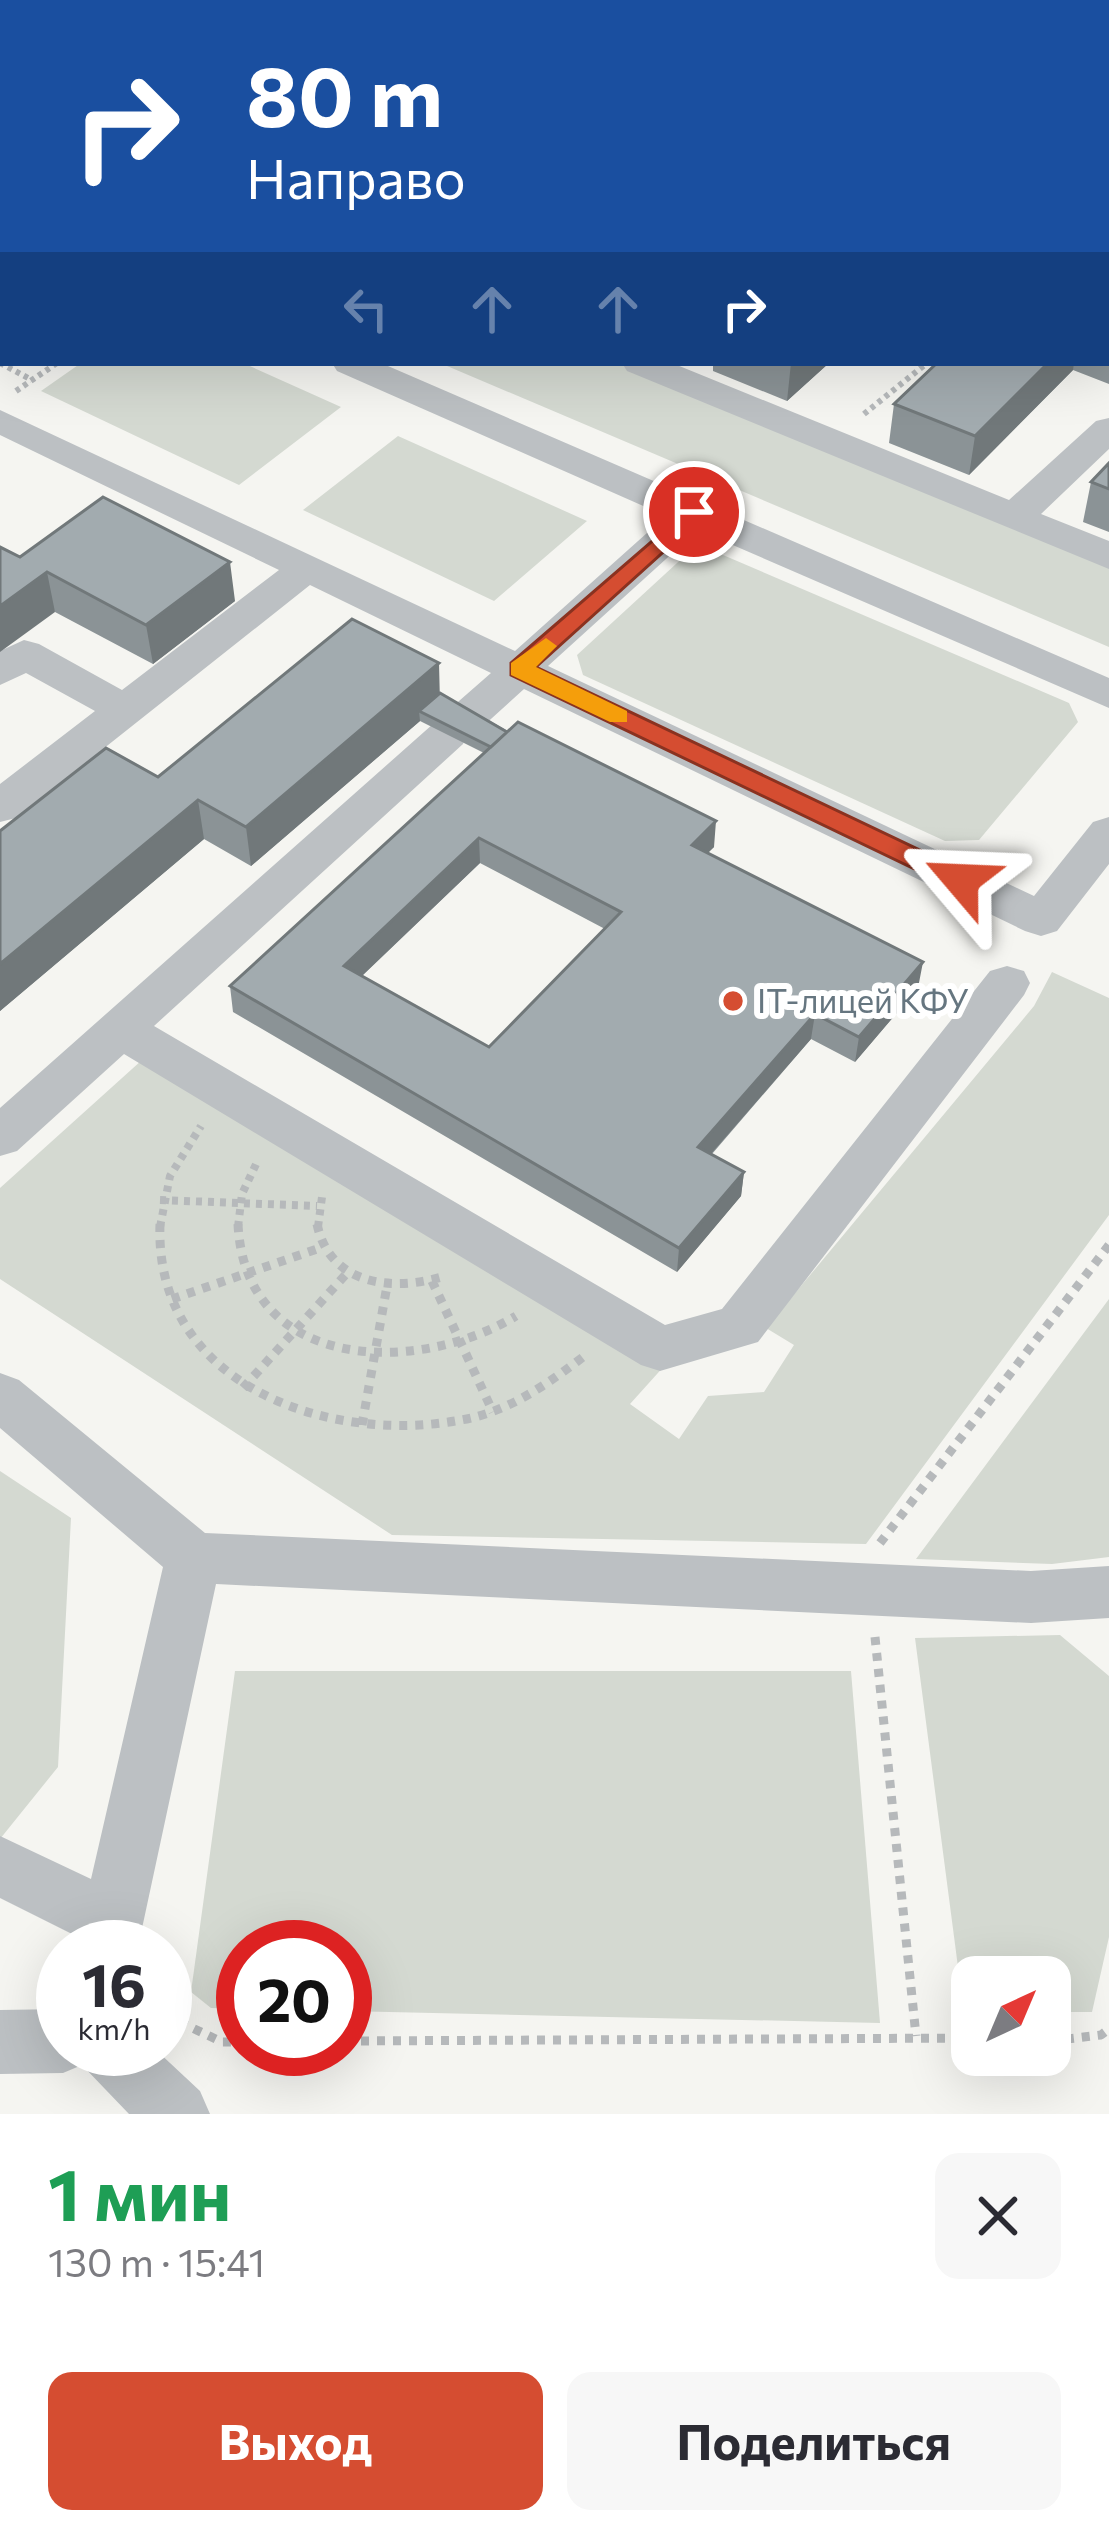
<!DOCTYPE html>
<html lang="ru">
<head>
<meta charset="utf-8">
<style>
	:root { --surface:#fff; --page:#f7f7f7; --text:#2b2b33; --muted:#7c7c81; --accent:#d54d31 }
	body { margin:0; font-family:Commissioner,sans-serif; background:var(--page); color:var(--text); height:100vh; display:flex; flex-direction:column; font-size:45px; white-space:nowrap }
	* { box-sizing:border-box; margin:0 }
	p { font-size:39px; color:var(--muted) }
	.icon { flex:none; width:66px; height:66px; fill:none; stroke:currentColor; stroke-width:2; stroke-linecap:round; stroke-linejoin:round }
	.map { position:relative; height:2114px; overflow:hidden }
	.panel { display:flex; flex-direction:column; background:var(--surface); flex:1 }
	.panel>* { flex:none }
	.top-card { position:absolute; left:0px; top:0px; width:1110px; height:366px; box-shadow:0 12px 48px #0002; background:#1a4fa0; color:#fff; overflow:hidden }
	.needle { width:78px; rotate:44deg }
	.controls { position:absolute; left:951px; top:1956px; display:grid; gap:24px }
	.controls a { display:grid; place-items:center; width:120px; height:120px; border-radius:24px; background:var(--surface); box-shadow:0 12px 48px #0002; font-size:60px }
	.speed { position:absolute; left:36px; top:1920px; display:flex; gap:24px; font-size:60px; font-weight:700; text-align:center }
	.speed>* { display:grid; place-content:center; width:156px; height:156px; border-radius:50%; background:var(--surface); box-shadow:0 12px 48px #0002; line-height:1 }
	.speed small { font-size:30px; font-weight:400 }
	.speed .limit { border:18px solid #d22; background:#fff; color:#111 }
	.pin { position:absolute; display:grid; place-items:center; width:102px; height:102px; color:#fff; margin:-51px; border:6px solid #fff; border-radius:50%; box-shadow:0 3px 12px #0007 }
	.me { position:absolute; width:132px; margin:-66px; rotate:296deg; stroke-linejoin:round; filter:drop-shadow(0 0 9px #0008) }
	.turn { display:flex; align-items:center; gap:42px; height:252px; padding:0 48px; font-size:54px }
	.turn .icon { width:156px; height:156px; stroke-width:2.5 }
	.turn b { display:block; font-size:84px; line-height:102px }
	.lanes { display:flex; align-items:center; height:114px; padding:0 48px; background:#0003; justify-content:center; gap:60px; direction:ltr }
	.lanes .off { opacity:.35 }
	.round { display:grid; place-items:center; flex:none; width:126px; height:126px; border-radius:24px; background:var(--page) }
	.summary { display:flex; align-items:center; justify-content:space-between; height:204px; padding:0 48px }
	h1 { font-size:72px; font-weight:700; line-height:90px; color:#1e9e55 }
	.button { display:flex; gap:24px; margin-top:auto; padding:24px 48px }
	.button a { flex:1; height:138px; border-radius:24px; background:var(--accent); color:#fff; font-size:48px; font-weight:700; line-height:138px; text-align:center }
	.button a+a { background:var(--page); color:var(--text) }
	.map>svg:first-child { display:block }
	.green { fill:#d4d9d1 }
	.lines { fill:none; stroke-linecap:round; stroke-linejoin:round }
	.path-far2 { stroke:#b6b9bb; stroke-width:6; stroke-dasharray:4.5 4.5; stroke-linecap:butt }
	.path-far1 { stroke:#b6b9bb; stroke-width:8; stroke-dasharray:6 6; stroke-linecap:butt }
	.path { stroke:#b6b9bb; stroke-width:9; stroke-dasharray:8 8; stroke-linecap:butt }
	.minor { fill:#bcc0c3; fill-rule:evenodd }
	.wall { fill:#8b9396; fill-rule:evenodd }
	.shaded-wall { fill:#71787a }
	.building { fill:#a2abaf; stroke:#71787a; stroke-width:3; fill-rule:evenodd }
	.route { fill:#d54d31; stroke:#8a3220; stroke-width:3 }
	.slow { fill:#f59e0b }
	.poi-dot { fill:#d54d31; stroke:#fff; stroke-width:4.5 }
	.labels { text-anchor:middle; stroke-width:12; stroke-linejoin:round; paint-order:stroke }
	.poi-label { font-size:33px; fill:#667680; stroke:#fff; text-anchor:start }
</style>
</head>
<body>
<div class="map">
<svg width="1109" height="2114" viewBox="0 0 1109 2114">
	<rect width="100%" height="100%" fill="#f5f5f1"/>
	<path class="green" d="M 81,363 L 243,363 L 341,407 L 239,485 L 41,391 Z
		M 440,363 L 619,363 L 1109,566 L 1109,647 Z
		M 398,436 L 587,521 L 494,601 L 303,510 Z
		M 689,552 L 716,552 L 1069,703 L 1078,722 L 979,840 L 945,841 L 583,675 L 577,655 Z
		M 1052,972 L 1109,998 L 1109,1215 L 866,1544 L 392,1535 L 0,1279 L 0,1188 L 142,1060 L 666,1364 L 630,1404 L 679,1439 L 708,1396 L 764,1392 L 794,1345 L 766,1328 L 1034,1006 Z
		M 1109,1299 L 1109,1557 L 1052,1564 L 916,1559 Z
		M 0,1471 L 71,1518 L 58,1767 L 0,1839 Z
		M 1060,1635 L 1109,1676 L 1109,1937 L 1092,2012 L 1050,2012 L 1050,1977 L 972,1977 L 972,2013 L 964,2013 L 915,1638 Z
		M 235,1671 L 851,1671 L 880,2023 L 345,2011 L 345,1947 L 243,1947 L 243,2009 L 211,2008 L 191,1992 Z"/>
	<g class="lines">
		<path class="path-far2" d="M 0,363 L 32,380
			M 16,391 L 57,363
			M 864,414 L 927,363"/>
		<path class="path-far1" d="M 160,1200 L 317,1206
			M 160,1227 L 170,1176 L 201,1126
			M 238,1227 L 242,1194 L 258,1160
			M 318,1227 L 322,1197"/>
		<path class="path" d="M 160,1224 C 154,1385 328,1445 461,1420 C 508,1412 546,1385 583,1357
			M 238,1224 C 245,1372 416,1376 516,1316
			M 317,1224 C 330,1286 393,1292 445,1276
			M 432,1281 L 493,1412
			M 172,1299 L 323,1247
			M 243,1388 L 348,1272
			M 362,1425 L 387,1286
			M 880,1543 L 1109,1245
			M 875,1637 L 916,2036
			M 165,2015 L 222,2042 L 243,2042
			M 345,2041 L 972,2038
			M 1050,2041 L 1101,2035 L 1109,2029"/>
		<path class="minor" d="M 449,0 L 485,0 L 487,3 L 451,3 Z
			M 605,0 L 642,0 L 644,3 L 607,3 Z
			M 882,0 L 919,0 L 921,3 L 884,3 Z
			M 0,90 L 3,91 L 3,111 L 0,110 Z
			M 1109,118 L 1109,139 L 1107,140 L 1107,119 Z
			M 0,201 L 3,202 L 3,222 L 0,221 Z
			M 1107,219 L 1109,219 L 1109,239 L 1107,239 Z
			M 332,363 L 381,363 L 1109,678 L 1109,708 L 698,530 L 548,666 L 1034,896 L 1093,822 L 1109,817 L 1109,864 L 1057,931 L 1041,936 L 1025,931 L 524,689 L 481,728 L 468,732 L 463,744 L 154,1026 L 665,1325 L 722,1309 L 990,971 L 1007,966 L 1024,971 L 1030,983 L 1024,995 L 758,1342 L 660,1371 L 641,1365 L 124,1054 L 17,1151 L 0,1156 L 0,1108 L 433,724 L 446,720 L 451,708 L 491,673 L 310,585 L 16,818 L 0,822 L 0,784 L 95,711 L 26,673 L 0,685 L 0,651 L 24,640 L 39,644 L 122,690 L 279,570 L 0,435 L 0,410 L 515,651 L 666,516 L 337,371 Z
			M 622,363 L 672,363 L 1009,500 L 1096,421 L 1109,418 L 1109,449 L 1041,514 L 1109,541 L 1109,569 L 627,371 Z
			M 0,1373 L 19,1380 L 205,1533 L 1031,1571 L 1109,1566 L 1109,1618 L 1031,1623 L 216,1584 L 138,1947 L 76,1947 L 78,1937 L 0,1898 L 0,1836 L 91,1879 L 163,1567 L 0,1428 Z
			M 63,2009 L 63,2049 L 155,2049 L 200,2091 L 210,2114 L 129,2114 L 82,2065 L 63,2073 L 0,2074 L 0,2010 Z"/>
	</g>
	<path class="wall" d="M 0,0 L 223,0 L 218,3 L 3,3 L 3,82 L 0,81 Z
		M 1109,269 L 1109,384 L 1073,370 L 969,475 L 889,443 L 894,404 L 937,363 L 1107,363 L 1107,271 Z
		M 713,363 L 829,363 L 787,401 L 713,371 Z
		M 1109,463 L 1109,532 L 1083,522 L 1091,482 Z
		M 20,557 L 235,601 L 153,664 L 55,612 Z
		M 440,693 L 714,847 L 707,853 L 918,988 L 855,1062 L 811,1039 L 712,1154 L 744,1172 L 741,1196 L 677,1272 L 233,1012 L 230,986 L 484,753 L 420,721 L 251,866 L 204,839 L 0,1011 L 0,831 L 158,777 ZM 480,863 L 605,929 L 489,1047 L 362,976 Z"/>
	<path class="shaded-wall" d="M 89,0 L 134,0 L 135,3 L 84,3 Z
		M 173,0 L 223,0 L 218,3 L 174,3 Z
		M 378,0 L 416,0 L 416,3 L 373,3 Z
		M 1109,16 L 1109,52 L 1107,54 L 1107,17 Z
		M 791,363 L 829,363 L 787,401 Z
		M 1048,363 L 1074,363 L 1073,370 L 969,475 L 975,436 Z
		M 230,562 L 235,601 L 153,664 L 146,625 Z
		M 47,572 L 55,612 L 0,652 L 0,606 Z
		M 439,663 L 440,703 L 419,711 L 420,721 L 251,866 L 246,827 Z
		M 198,800 L 204,839 L 0,1011 L 0,964 Z
		M 716,821 L 714,847 L 690,871 L 692,845 Z
		M 479,838 L 480,863 L 346,991 L 344,966 Z
		M 923,962 L 918,988 L 855,1062 L 859,1037 Z
		M 815,1014 L 811,1039 L 696,1171 L 698,1147 Z
		M 744,1172 L 741,1196 L 677,1272 L 679,1248 Z"/>
	<path class="building" d="M 0,0 L 89,0 L 84,3 L 3,3 L 3,48 L 0,46 Z
		M 284,0 L 378,0 L 373,3 L 279,3 Z
		M 1047,0 L 1109,0 L 1109,16 L 1107,17 L 1107,3 L 1044,3 Z
		M 1109,269 L 1109,342 L 1107,341 L 1107,271 Z
		M 937,363 L 1048,363 L 975,436 L 894,404 Z
		M 1109,463 L 1109,489 L 1091,482 Z
		M 103,497 L 230,562 L 146,625 L 47,572 L 0,606 L 0,547 L 20,557 Z
		M 352,619 L 439,663 L 246,827 L 198,800 L 0,964 L 0,831 L 106,748 L 158,777 Z
		M 440,693 L 507,732 L 491,747 L 419,711 Z
		M 518,722 L 716,821 L 692,845 L 923,962 L 859,1037 L 815,1014 L 698,1147 L 744,1172 L 679,1248 L 230,986 ZM 479,838 L 621,912 L 489,1047 L 344,966 Z"/>
	<path class="route" d="M 694,505 L 702,508 L 702,517 L 536,667 L 970,874 L 974,880 L 970,887 L 952,887 L 511,675 L 511,663 Z"/>
	<path class="slow" d="M 546,638 L 557,646 L 536,667 L 627,711 L 627,722 L 610,722 L 511,675 L 511,663 Z"/>
	<circle class="poi-dot" cx="733" cy="1001" r="12"/>
	<g class="labels">
		<g class="poi-label">
			<text x="757" y="1013">IT-лицей КФУ</text>
		</g>
	</g>
</svg>
<div class="controls">
<a><svg class="needle" viewBox="-14 -14 28 28"><path d="M0-13l5 13h-10z" fill="#e53935"/><path d="M0 13l5-13h-10z" fill="#7c7c81"/></svg></a>
</div>
<div class="speed"><div>16<small>km/h</small></div><div class="limit">20</div></div>
<div class="pin" style="left:694px;top:512px;background:#d93025"><svg class="icon" aria-label="arrive" viewBox="0 0 24 24"><path d="M6 21V4h12l-3 4 3 4H6"/></svg></div>
<svg class="me" style="left:961px;top:880px" viewBox="-20 -20 40 40"><path d="M0-17L14 15 0 8-14 15z" fill="#d54d31" stroke="#fff" stroke-width="4"/></svg>
<div class="top-card">
<div class="turn"><svg class="icon" aria-label="right" viewBox="0 0 24 24"><path d="M7 20v-9h11M14 6l5 5-5 5"/></svg><div><b>80 m</b>Направо</div></div>
<div class="lanes"><svg class="icon off" aria-label="left" viewBox="0 0 24 24"><path d="M17 20v-9H6M10 6l-5 5 5 5"/></svg><svg class="icon off" aria-label="ahead" viewBox="0 0 24 24"><path d="M12 20V5M6 11l6-6 6 6"/></svg><svg class="icon off" aria-label="ahead" viewBox="0 0 24 24"><path d="M12 20V5M6 11l6-6 6 6"/></svg><svg class="icon" aria-label="right" viewBox="0 0 24 24"><path d="M7 20v-9h11M14 6l5 5-5 5"/></svg></div>
</div>
</div>
<section class="panel">
<div class="summary"><div><h1>1 мин</h1><p>130 m · 15:41</p></div><a class="round"><svg class="icon" aria-label="close" viewBox="0 0 24 24"><path d="M6 6l12 12M18 6L6 18"/></svg></a></div>
<div class="button"><a>Выход</a><a>Поделиться</a></div>
</section>
</body>
</html>
